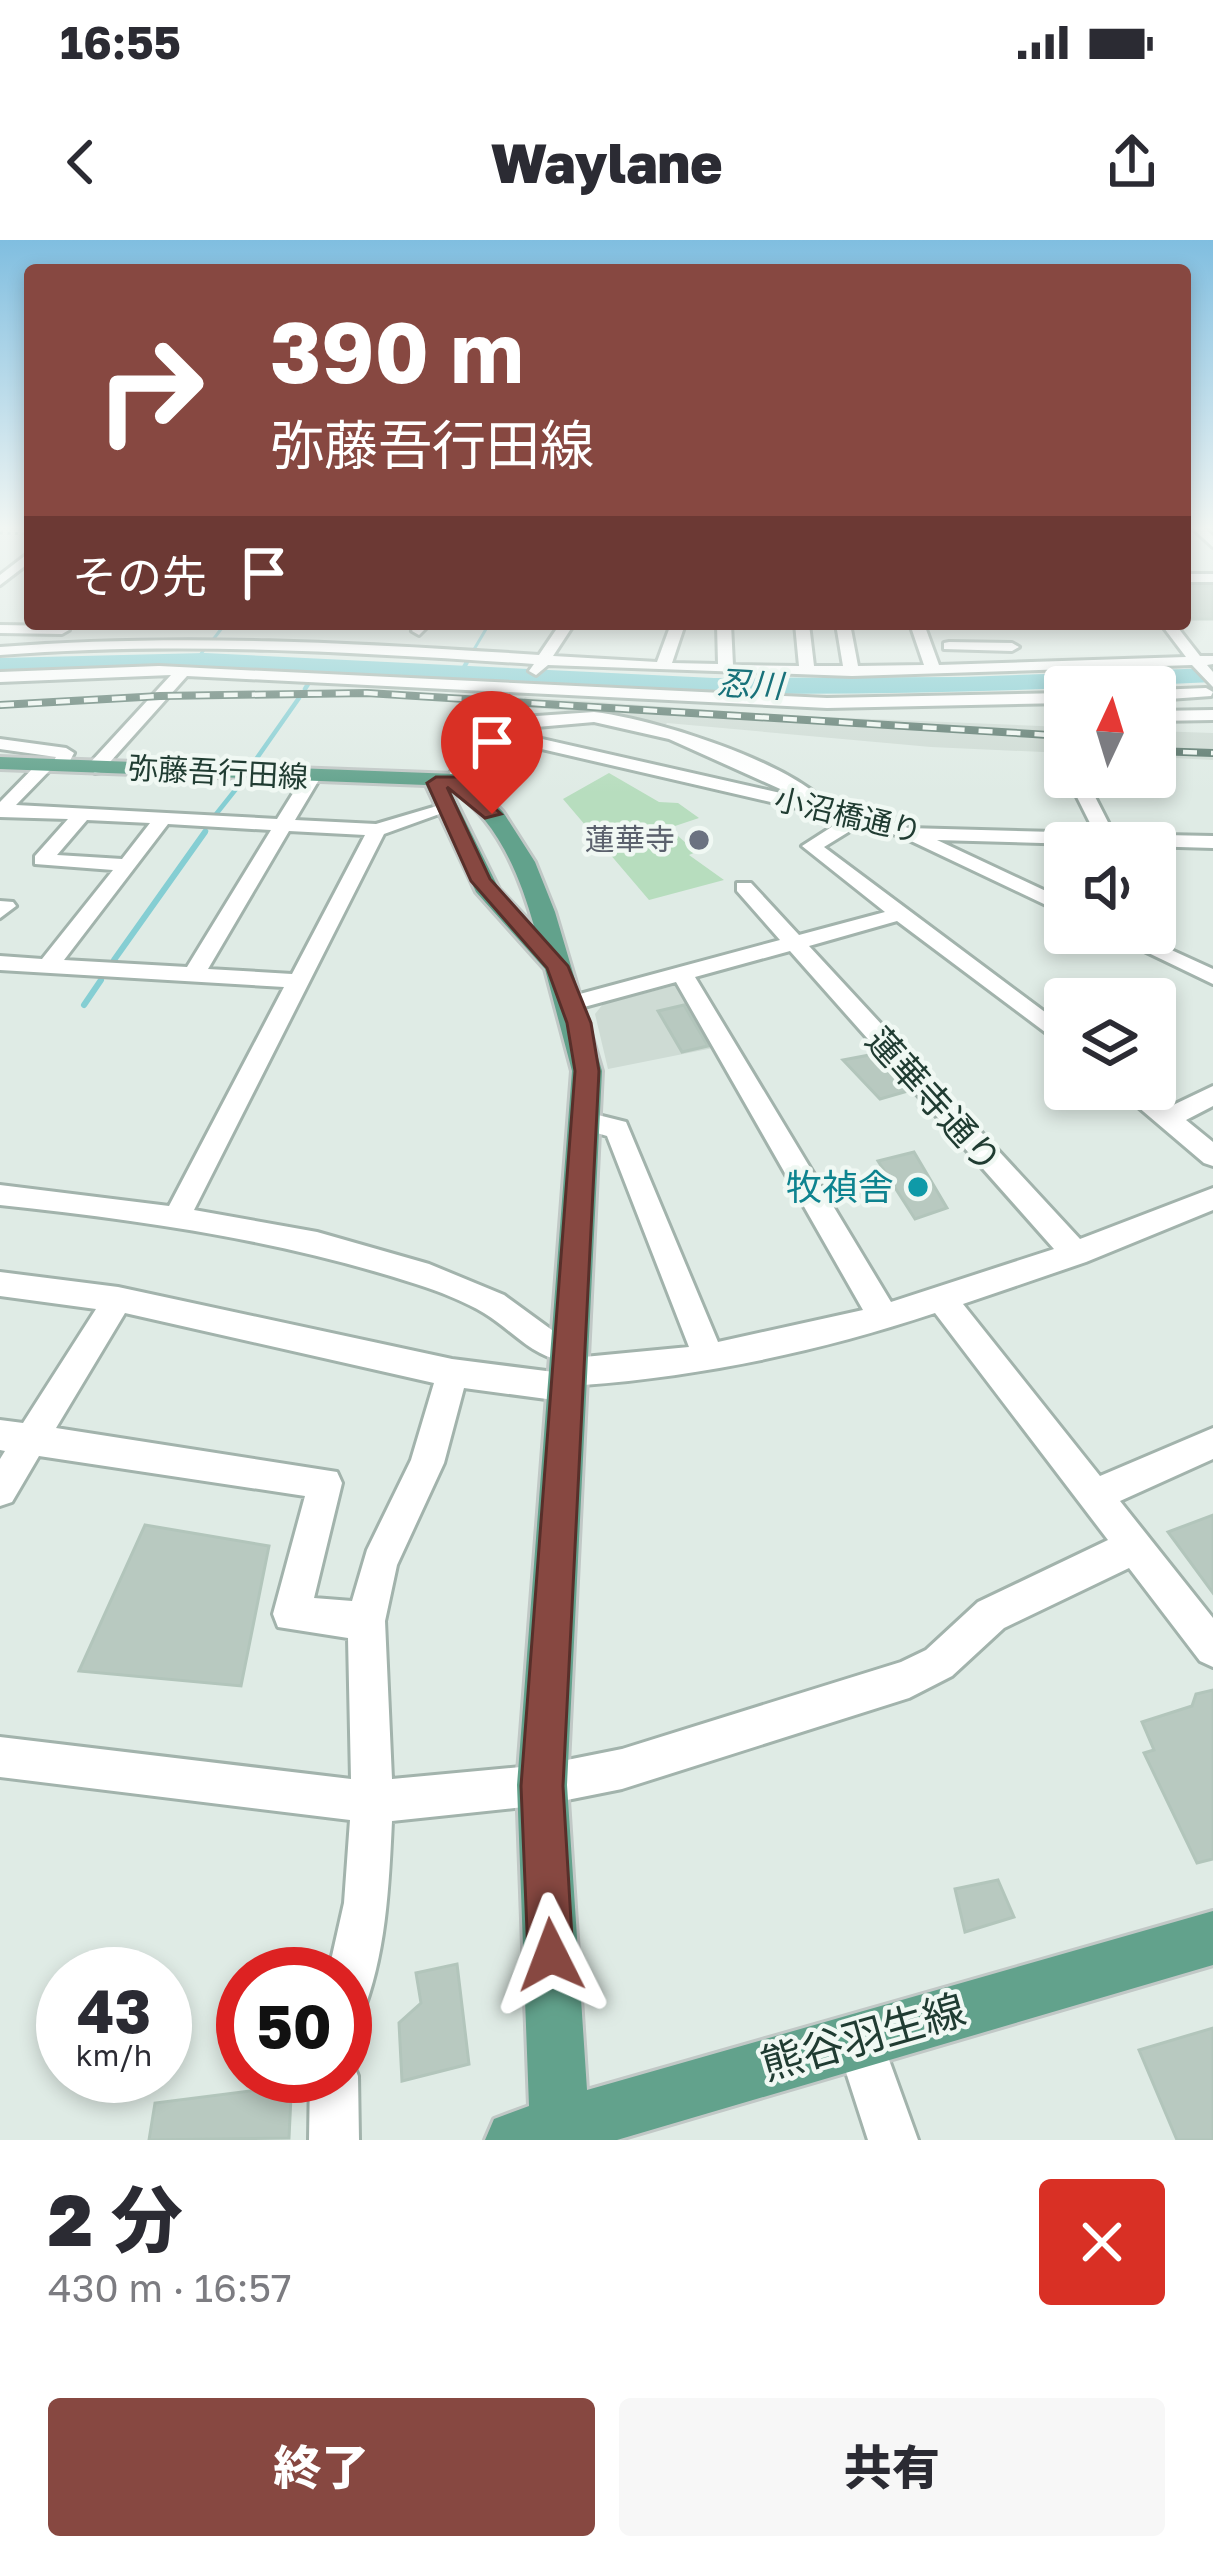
<!DOCTYPE html>
<html lang="ja">
<head>
<meta charset="utf-8">
<style>
	:root { --surface:#fff; --page:#f7f7f7; --text:#2b2b33; --muted:#7c7c81; --accent:#874841 }
	body { margin:0; font-family:"Golos Text","Noto Sans JP",sans-serif; background:var(--page); color:var(--text); height:100vh; display:flex; flex-direction:column; font-size:45px; white-space:nowrap }
	* { box-sizing:border-box; margin:0 }
	p { font-size:39px; color:var(--muted) }
	.icon { flex:none; width:66px; height:66px; fill:none; stroke:currentColor; stroke-width:2; stroke-linecap:round; stroke-linejoin:round }
	.map { position:relative; height:1900px; overflow:hidden }
	.drawer { display:flex; flex-direction:column; background:var(--surface); flex:1 }
	.drawer>* { flex:none }
	.guide { position:absolute; left:24px; top:24px; width:1167px; height:366px; border-radius:12px; box-shadow:0 6px 18px #0003; background:#874841; color:#fff; overflow:hidden }
	.needle { width:78px; rotate:4deg }
	.fabs { position:absolute; left:1044px; top:426px; display:grid; gap:24px }
	.fabs a { display:grid; place-items:center; width:132px; height:132px; border-radius:12px; background:var(--surface); box-shadow:0 6px 18px #0003; font-size:60px }
	.speed { position:absolute; left:36px; top:1707px; display:flex; gap:24px; font-size:60px; font-weight:700; text-align:center }
	.speed>* { display:grid; place-content:center; width:156px; height:156px; border-radius:50%; background:var(--surface); box-shadow:0 6px 18px #0003; line-height:1 }
	.speed small { font-size:30px; font-weight:400 }
	.speed .limit { border:18px solid #d22; background:#fff; color:#111 }
	.pin { position:absolute; display:grid; place-items:center; width:102px; height:102px; color:#fff; margin:-123px -51px; border-radius:50% 50% 50% 0; rotate:-45deg; box-shadow:0 0 12px #0007 }
	.pin .icon { rotate:45deg }
	.me { position:absolute; width:132px; margin:-66px; rotate:357deg; stroke-linejoin:round; filter:drop-shadow(0 0 9px #0008) }
	.turn { display:flex; align-items:center; gap:42px; height:252px; padding:0 48px; font-size:54px }
	.turn .icon { width:156px; height:156px; stroke-width:2.5 }
	.turn b { display:block; font-size:84px; line-height:102px }
	.then { display:flex; align-items:center; height:114px; padding:0 48px; background:#0003; gap:24px; font-size:45px }
	.round { display:grid; place-items:center; flex:none; width:126px; height:126px; border-radius:12px; background:var(--page) }
	.headline { display:flex; align-items:center; justify-content:space-between; height:204px; padding:0 48px }
	h1 { font-size:72px; font-weight:800; line-height:90px }
	.button { display:flex; gap:24px; margin-top:auto; padding:24px 48px }
	.button a { flex:1; height:138px; border-radius:12px; background:var(--accent); color:#fff; font-size:48px; font-weight:800; line-height:138px; text-align:center }
	.button a+a { background:var(--page); color:var(--text) }
	.status { display:flex; justify-content:space-between; align-items:center; height:84px; padding:0 60px; background:var(--surface); direction:ltr }
	.status svg { height:33px; fill:currentColor }
	header { display:flex; justify-content:space-between; align-items:center; height:156px; padding:0 48px; background:var(--surface); font-size:54px; font-weight:800 }
	.map>svg:first-child { display:block }
	.built { fill:#cedbd4 }
	.green { fill:#b7ddbe }
	.lines { fill:none; stroke-linecap:round; stroke-linejoin:round }
	.stream-far2 { stroke:#85ced3; stroke-width:3 }
	.stream-far1 { stroke:#85ced3; stroke-width:4.5 }
	.stream { stroke:#85ced3; stroke-width:6 }
	.river { fill:#85ced3; fill-rule:evenodd }
	.building { fill:#b8c9c0; stroke:#b2c5bb; stroke-width:3 }
	.minor-casing { stroke:#a2b3ac; stroke-width:6 }
	.major-casing { stroke:#c1c8c6; stroke-width:6 }
	.path { stroke:#7fb09c; stroke-width:3; stroke-dasharray:3 4.5; stroke-linecap:butt }
	.minor { fill:#fff; fill-rule:evenodd }
	.major { fill:#62a28c; fill-rule:evenodd }
	.rail-casing { stroke:#5a786d; stroke-width:8 }
	.rail { stroke:#f0f8f3; stroke-width:4.5; stroke-dasharray:14; stroke-linecap:butt }
	.route { fill:#874841; stroke:#582f2a; stroke-width:3 }
	.worship-dot { fill:#6b7280; stroke:#f0f8f3; stroke-width:4.5 }
	.culture-dot { fill:#0f9aa8; stroke:#f0f8f3; stroke-width:4.5 }
	.labels { text-anchor:middle; stroke-width:9; stroke-linejoin:round; paint-order:stroke }
	.far-street-label { font-size:30px; fill:#203c32; stroke:#f0f8f3 }
	.far-worship-label { font-size:30px; fill:#5b616d; stroke:#f0f8f3; text-anchor:end }
	.far-water-label { font-size:33px; font-style:italic; fill:#18727a; stroke:#f0f8f3 }
	.street-label { font-size:36px; fill:#203c32; stroke:#f0f8f3 }
	.culture-label { font-size:36px; fill:#0d838f; stroke:#f0f8f3; text-anchor:end }
	.near-street-label { font-size:42px; fill:#203c32; stroke:#f0f8f3 }
</style>
</head>
<body>
<div class="status"><b>16:55</b><svg viewBox="0 0 49 12"><path d="M0 12V9h3v3zM5 12V6h3v6zM10 12V3h3v9zM15 12V0h3v12zM26 1h20v11H26zM47 4h2v5h-2z"/></svg></div>
<header><svg class="icon" aria-label="back" viewBox="0 0 24 24"><path d="M15 5l-7 7 7 7"/></svg>Waylane<svg class="icon" aria-label="share" viewBox="0 0 24 24"><path d="M12 15V3M7 8l5-5 5 5M5 13v7h14v-7"/></svg></header>
<div class="map">
<svg width="1213" height="1900" viewBox="0 0 1213 1900">
	<rect width="100%" height="100%" fill="#dfebe5"/>
	<path class="built" d="M 525,457 L 799,476 L 1065,487 L 1065,513 L 931,507 L 667,483 L 664,487 L 616,475 L 519,467 Z
		M 1155,491 L 1213,493 L 1213,520 L 1155,517 Z
		M 681,744 L 718,807 L 608,829 L 595,774 L 603,764 Z"/>
	<path class="green" d="M 609,533 L 659,562 L 678,563 L 699,578 L 669,588 L 696,612 L 689,615 L 724,640 L 649,660 L 563,559 Z"/>
	<g class="lines">
		<path class="stream-far2" d="M 212,401 L 225,384
			M 198,418 L 206,407
			M 466,423 L 489,384"/>
		<path class="stream-far1" d="M 462,431 L 468,420
			M 316,433 L 323,424
			M 305,449 L 308,444
			M 252,525 L 299,458
			M 213,578 L 240,544
			M 203,595 L 206,591"/>
		<path class="stream" d="M 114,720 L 205,592
			M 84,765 L 101,740"/>
		<path class="river" d="M 205,413 L 714,438 L 963,437 L 1213,428 L 1213,442 C 1021,451 828,458 634,451 C 422,443 213,420 0,432 L 0,418 Z"/>
	</g>
	<path class="building" d="M 1185,346 L 1213,346 L 1213,379 L 1185,379 Z
		M 684,765 L 708,806 L 682,812 L 658,771 Z
		M 875,814 L 908,851 L 880,859 L 843,820 Z
		M 914,912 L 947,968 L 915,979 L 878,921 Z
		M 1213,1275 L 1213,1353 L 1168,1292 Z
		M 145,1285 L 269,1306 L 241,1446 L 79,1431 Z
		M 1213,1450 L 1213,1619 L 1197,1623 L 1144,1513 L 1154,1510 L 1142,1482 L 1192,1466 L 1196,1454 Z
		M 998,1640 L 1014,1677 L 965,1692 L 955,1649 Z
		M 457,1724 L 469,1824 L 402,1841 L 399,1783 L 421,1763 L 416,1733 Z
		M 1213,1788 L 1213,1900 L 1177,1900 L 1139,1810 Z
		M 260,1836 L 292,1836 L 289,1898 L 149,1900 L 155,1863 L 258,1850 Z"/>
	<g class="lines">
		<defs>
			<path id="minor" d="M 1191,287 L 1203,287 L 1213,296 L 1213,307 Z
				M 30,312 L 30,322 L 0,345 L 0,335 Z
				M 1185,334 L 1213,334 L 1213,342 L 1185,342 Z
				M 416,384 L 430,384 L 419,395 L 412,391 Z
				M 560,384 L 574,384 L 553,416 L 657,422 L 671,384 L 685,384 L 672,423 L 718,424 L 717,384 L 731,384 L 733,425 L 799,426 L 795,384 L 809,384 L 814,426 L 843,426 L 836,384 L 850,384 L 858,426 L 924,425 L 910,384 L 924,384 L 939,425 L 1186,417 L 1161,384 L 1175,384 L 1200,416 L 1213,416 L 1213,424 L 1207,425 L 1213,432 L 1213,447 L 1192,425 L 852,436 L 548,425 L 536,435 L 529,431 L 534,424 C 355,412 179,401 0,415 L 0,407 C 180,393 359,403 539,415 Z
				M 0,385 L 62,386 L 69,390 L 62,394 L 0,393 Z
				M 949,402 L 1012,403 L 1019,407 L 1012,411 L 944,409 L 944,403 Z
				M 159,426 L 827,458 L 1065,453 L 1065,463 L 827,468 L 187,436 L 101,532 L 95,533 L 86,528 L 89,524 L 171,435 L 0,442 L 0,432 Z
				M 1206,448 L 1213,452 L 1211,456 L 1155,460 L 1155,450 Z
				M 1213,470 L 1213,480 L 1155,481 L 1155,471 Z
				M 594,472 C 654,479 775,518 820,557 L 815,561 L 875,575 L 908,588 L 1095,593 L 1070,543 L 1079,538 L 1088,543 L 1114,594 L 1213,596 L 1213,608 L 937,600 L 1065,660 L 1065,674 L 909,600 L 863,583 L 824,607 L 1065,787 L 1065,807 L 897,681 L 809,706 L 1080,999 L 1213,948 L 1213,970 L 1086,1022 L 963,1064 L 1100,1236 L 1213,1188 L 1213,1219 L 1120,1261 L 1213,1378 L 1213,1427 L 1200,1421 L 1129,1328 L 1004,1388 L 952,1436 L 909,1458 L 622,1549 L 542,1565 L 392,1581 C 389,1646 386,1716 361,1777 L 345,1784 L 345,1734 L 328,1734 L 344,1663 L 350,1580 L 0,1537 L 0,1497 L 351,1539 L 348,1398 L 278,1387 L 273,1374 L 305,1256 L 39,1216 L 12,1262 L 0,1266 L 0,1219 L 5,1211 L 0,1210 L 0,1180 L 23,1183 L 96,1069 L 0,1056 L 0,1032 L 118,1047 L 452,1119 L 554,1132 L 562,1121 C 529,1114 512,1090 484,1073 C 464,1061 438,1051 416,1044 C 281,1000 141,980 0,965 L 0,945 L 169,966 L 284,747 L 0,730 L 0,716 L 42,719 L 113,630 L 35,624 L 35,616 L 68,579 L 0,577 L 0,562 L 40,521 L 53,522 L 56,517 L 0,509 L 0,499 L 66,508 L 74,513 L 65,530 L 52,528 L 16,565 L 277,579 L 305,534 L 311,533 L 320,538 L 295,580 L 376,584 L 447,563 L 456,568 L 384,594 L 194,970 L 317,992 L 429,1024 L 504,1055 L 556,1093 L 583,1101 L 587,1110 L 584,1117 L 689,1107 L 607,896 L 577,887 L 573,881 L 586,872 L 626,882 L 718,1102 L 863,1070 L 676,742 L 573,770 L 562,763 L 565,758 L 780,700 L 737,651 L 737,643 L 751,643 L 799,695 L 885,672 L 802,606 L 844,579 L 494,498 L 481,510 L 461,544 L 446,540 L 468,503 L 495,479 ZM 594,482 L 669,499 L 798,557 L 502,490 ZM 87,580 L 150,583 L 122,619 L 57,615 ZM 168,584 L 271,590 L 187,727 L 64,720 ZM 289,591 L 365,595 L 292,734 L 208,729 ZM 790,711 L 1054,1009 L 891,1062 L 695,737 ZM 125,1073 L 434,1143 L 411,1220 L 367,1310 L 352,1361 L 314,1358 L 342,1243 L 337,1232 L 56,1188 ZM 935,1073 L 1108,1300 L 978,1362 L 926,1410 L 901,1422 L 622,1509 L 542,1525 L 392,1539 L 385,1381 L 397,1325 L 444,1223 L 464,1148 L 569,1162 L 580,1158 L 583,1145 C 704,1136 821,1111 935,1073 Z
				M 0,661 L 13,662 L 16,666 L 0,678 Z
				M 1107,693 L 1134,693 L 1213,729 L 1213,744 Z
				M 1213,846 L 1213,866 L 1186,880 L 1213,902 L 1213,926 L 1204,923 L 1117,849 L 1145,849 L 1169,867 Z
				M 858,1775 L 875,1781 L 918,1900 L 868,1900 L 835,1798 L 841,1781 Z
				M 345,1817 L 351,1819 L 358,1836 L 359,1900 L 309,1900 L 310,1836 L 345,1836 Z"/>
			<path id="major" d="M 0,517 L 455,534 L 484,552 L 503,572 L 535,622 L 555,672 L 602,831 L 567,1545 L 587,1850 L 1213,1671 L 1213,1725 L 617,1900 L 485,1900 L 494,1879 L 529,1866 L 517,1545 L 572,831 L 545,729 L 476,652 L 426,545 L 0,529 ZM 448,546 C 496,578 519,632 534,686 L 499,649 Z"/>
		</defs>
		<use href="#minor" class="minor-casing"/>
		<use href="#major" class="major-casing"/>
		<path class="path" d="M 0,293 L 30,294"/>
		<use href="#minor" class="minor"/>
		<use href="#major" class="major"/>
		<defs>
			<path id="rail" d="M 0,465 L 160,456 L 367,453 L 1065,496
				M 1155,511 L 1213,513"/>
		</defs>
		<use href="#rail" class="rail-casing"/>
		<use href="#rail" class="rail"/>
	</g>
	<linearGradient id="sky" x2="0" y2="1"><stop stop-color="#80bee0"/><stop offset="0.52" stop-color="#f1f6f3"/><stop offset="1" stop-color="#f1f6f3" stop-opacity="0"/></linearGradient>
	<rect width="1213" height="553" fill="url(#sky)"/>
	<path class="route" d="M 436,537 L 461,537 L 501,574 L 485,578 L 447,547 L 490,639 L 568,726 L 591,783 L 599,831 L 563,1546 L 573,1715 L 567,1731 L 551,1738 L 535,1731 L 528,1715 L 521,1546 L 575,831 L 567,783 L 547,728 L 471,641 L 427,543 Z"/>
	<circle class="worship-dot" cx="699" cy="600" r="12"/>
	<circle class="culture-dot" cx="918" cy="947" r="12"/>
	<g class="labels">
		<g class="far-street-label">
			<text transform="translate(218 533) rotate(3)" y="10">弥藤吾行田線</text>
			<text transform="translate(848 576) rotate(13)" y="10">小沼橋通り</text>
		</g>
		<g class="far-worship-label">
			<text x="675" y="610">蓮華寺</text>
		</g>
		<g class="far-water-label">
			<text transform="translate(750 444) rotate(3)" y="12">忍川</text>
		</g>
		<g class="street-label">
			<text transform="translate(934 860) rotate(48)" y="13">蓮華寺通り</text>
		</g>
		<g class="culture-label">
			<text x="894" y="960">牧禎舎</text>
		</g>
		<g class="near-street-label">
			<text transform="translate(863 1797) rotate(-16)" y="15">熊谷羽生線</text>
		</g>
	</g>
</svg>
<div class="fabs">
<a><svg class="needle" viewBox="-14 -14 28 28"><path d="M0-13l5 13h-10z" fill="#e53935"/><path d="M0 13l5-13h-10z" fill="#7c7c81"/></svg></a>
<a><svg class="icon" aria-label="sound" viewBox="0 0 24 24"><path d="M4 9h4l5-4v14l-5-4H4zM17 9q2 3 0 6"/></svg></a>
<a><svg class="icon" aria-label="layers" viewBox="0 0 24 24"><path d="M12 4l9 5-9 5-9-5zM3 14l9 5 9-5"/></svg></a>
</div>
<div class="speed"><div>43<small>km/h</small></div><div class="limit">50</div></div>
<div class="pin" style="left:492px;top:574px;background:#d93025"><svg class="icon" aria-label="arrive" viewBox="0 0 24 24"><path d="M6 21V4h12l-3 4 3 4H6"/></svg></div>
<svg class="me" style="left:551px;top:1715px" viewBox="-20 -20 40 40"><path d="M0-17L14 15 0 8-14 15z" fill="#874841" stroke="#fff" stroke-width="4"/></svg>
<div class="guide">
<div class="turn"><svg class="icon" aria-label="right" viewBox="0 0 24 24"><path d="M7 20v-9h11M14 6l5 5-5 5"/></svg><div><b>390 m</b>弥藤吾行田線</div></div>
<div class="then">その先<svg class="icon" aria-label="arrive" viewBox="0 0 24 24"><path d="M6 21V4h12l-3 4 3 4H6"/></svg></div>
</div>
</div>
<section class="drawer">
<div class="headline"><div><h1>2 分</h1><p>430 m · 16:57</p></div><a class="round" style="background:#d93025;color:#fff"><svg class="icon" aria-label="close" viewBox="0 0 24 24"><path d="M6 6l12 12M18 6L6 18"/></svg></a></div>
<div class="button"><a>終了</a><a>共有</a></div>
</section>
</body>
</html>
